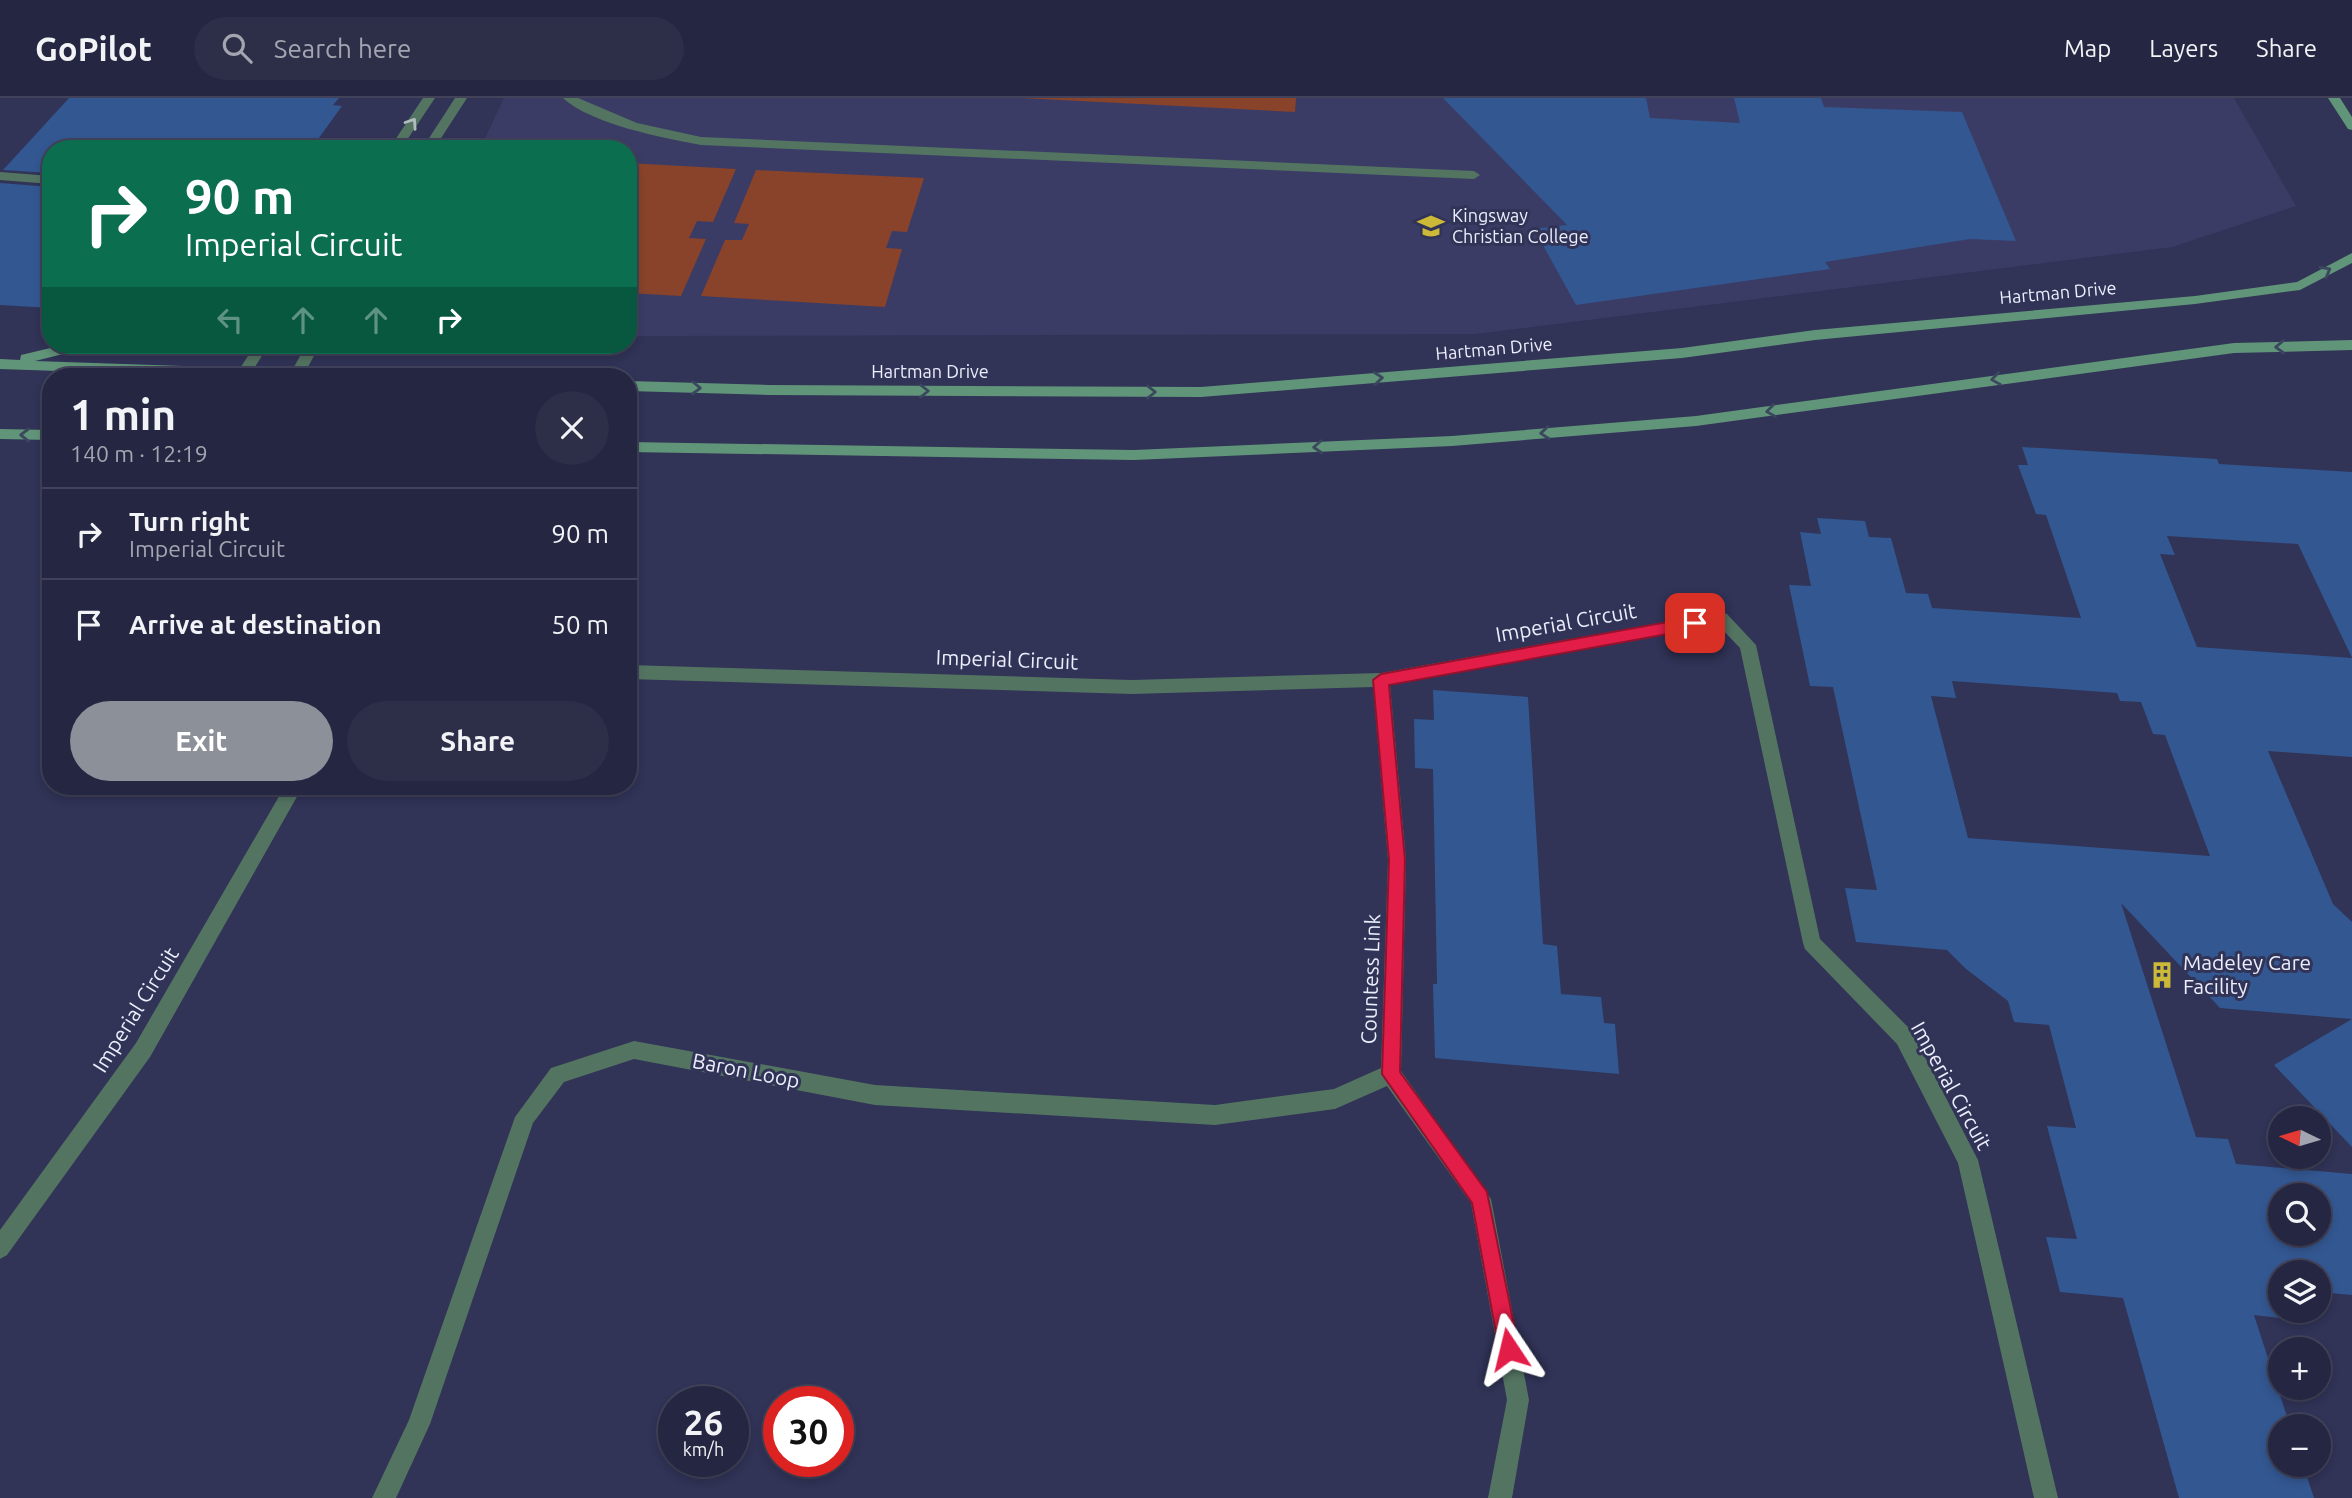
<!DOCTYPE html>
<html lang="en">
<head>
<meta charset="utf-8">
<style>
	:root { --surface:#252641; --page:#2d2e48; --text:#f1f3f6; --muted:#a3a5b1; --line:#42435a; --accent:#8c9099 }
	body { margin:0; font-family:Ubuntu,sans-serif; background:var(--page); color:var(--text); height:100vh; display:flex; flex-direction:column; font-size:26px; white-space:nowrap }
	* { box-sizing:border-box; margin:0 }
	p { font-size:23px; color:var(--muted) }
	.icon { flex:none; width:38px; height:38px; fill:none; stroke:currentColor; stroke-width:2; stroke-linecap:round; stroke-linejoin:round }
	.map { position:relative; flex:1; overflow:hidden }
	.panel { position:absolute; left:42px; top:270px; width:595px; height:427px; display:flex; flex-direction:column; background:var(--surface); border-radius:28px; box-shadow:0 4px 10px #0003,0 0 0 2px var(--line) }
	.panel>* { flex:none }
	.hud { position:absolute; left:42px; top:42px; width:595px; height:214px; border-radius:28px; box-shadow:0 4px 10px #0003,0 0 0 2px var(--line); background:#0b6e4f; color:#fff; overflow:hidden }
	.needle { width:46px; rotate:275deg }
	.tools { position:absolute; left:2268px; top:1008px; display:grid; gap:14px }
	.tools a { display:grid; place-items:center; width:63px; height:63px; border-radius:50%; background:var(--surface); box-shadow:0 4px 10px #0003,0 0 0 2px var(--line); font-size:35px }
	.speed { position:absolute; left:658px; top:1288px; display:flex; gap:14px; font-size:35px; font-weight:700; text-align:center }
	.speed>* { display:grid; place-content:center; width:91px; height:91px; border-radius:50%; background:var(--surface); box-shadow:0 4px 10px #0003,0 0 0 2px var(--line); line-height:1 }
	.speed small { font-size:18px; font-weight:400 }
	.speed .limit { border:10px solid #d22; background:#fff; color:#111 }
	.pin { position:absolute; display:grid; place-items:center; width:60px; height:60px; color:#fff; margin:-30px; border-radius:14px; box-shadow:0 4px 10px #0006 }
	.me { position:absolute; width:77px; margin:-38px; rotate:350deg; stroke-linejoin:round; filter:drop-shadow(0 0 5px #0008) }
	.turn { display:flex; align-items:center; gap:24px; height:147px; padding:0 28px; font-size:32px }
	.turn .icon { width:91px; height:91px; stroke-width:2.5 }
	.turn b { display:block; font-size:49px; line-height:60px }
	.lanes { display:flex; align-items:center; height:66px; padding:0 28px; background:#0003; justify-content:center; gap:35px; direction:ltr }
	.lanes .off { opacity:.35 }
	.round { display:grid; place-items:center; flex:none; width:74px; height:74px; border-radius:37px; background:var(--page) }
	.overview { display:flex; align-items:center; justify-content:space-between; height:119px; padding:0 28px }
	h1 { font-size:42px; font-weight:700; line-height:52px }
	.cta { display:flex; gap:14px; margin-top:auto; padding:14px 28px }
	.cta a { flex:1; height:80px; border-radius:42px; background:var(--accent); color:#fff; font-size:28px; font-weight:700; line-height:80px; text-align:center }
	.cta a+a { background:var(--page); color:var(--text) }
	ul { padding:0; list-style:none }
	li { display:flex; align-items:center; gap:21px; height:91px; padding:0 28px; border-top:2px solid var(--line) }
	li div { flex:1 }
	li b { display:block; font-size:26px }
	li em { font-style:normal }
	header { display:flex; align-items:center; gap:42px; box-sizing:border-box; height:98px; padding:0 35px; background:var(--surface); border-bottom:2px solid var(--line) }
	header strong { font-size:33px }
	nav { display:flex; gap:38px; margin-inline-start:auto; font-size:24px }
	.search { width:490px; height:63px; background:var(--page); display:flex; align-items:center; gap:18px; box-sizing:border-box; padding:0 24px; border-radius:38px; color:var(--muted); font-size:26px }
	.map>svg:first-child { display:block }
	.built { fill:#3a3c65 }
	.green { fill:#89432a }
	.building { fill:#335791; fill-rule:evenodd }
	.lines { fill:none; stroke-linecap:round; stroke-linejoin:round }
	.service { fill:#547462; fill-rule:evenodd }
	.minor { fill:#547462; fill-rule:evenodd }
	.tertiary { fill:#547462; fill-rule:evenodd }
	.secondary { fill:#619579; fill-rule:evenodd }
	.oneway { stroke:#afbdbe }
	.oneway2 { stroke:#3b475e }
	.route { fill:#e11d48; stroke:#92132f; stroke-width:2 }
	.labels { text-anchor:middle; stroke-width:6; stroke-linejoin:round; paint-order:stroke }
	.far-poi-label { font-size:18px; fill:#eceefc; stroke:#313357; text-anchor:start }
	.far-street-label { font-size:18px; fill:#eceefc; stroke:#313357 }
	.street-label { font-size:21px; fill:#eceefc; stroke:#313357 }
	.poi-label { font-size:21px; fill:#eceefc; stroke:#313357; text-anchor:start }
</style>
</head>
<body>
<header>
<strong>GoPilot</strong>
<div class="search"><svg class="icon" aria-label="search" viewBox="0 0 24 24"><circle cx="10" cy="10" r="6"/><path d="M15 15l6 6"/></svg>Search here</div>
<nav><a>Map</a><a>Layers</a><a>Share</a></nav>
</header>
<div class="map">
<svg width="2352" height="1400" viewBox="0 0 2352 1400">
	<rect width="100%" height="100%" fill="#313357"/>
	<path class="built" d="M 504,0 L 2234,0 L 2296,108 L 2172,149 L 1475,236 L 628,238 L 628,51 L 480,51 Z"/>
	<path class="green" d="M 1021,0 L 1296,0 L 1295,14 Z
		M 628,65 L 736,71 L 713,124 L 697,123 L 689,140 L 706,141 L 681,198 L 628,195 L 628,134 L 635,120 L 628,120 Z
		M 756,72 L 924,80 L 907,134 L 892,133 L 886,150 L 902,151 L 885,209 L 701,198 L 725,142 L 742,142 L 749,126 L 734,125 Z"/>
	<path class="building" d="M 69,0 L 339,0 L 333,7 L 342,8 L 311,51 L 51,51 L 51,75 L 3,72 Z
		M 1443,0 L 1646,0 L 1650,20 L 1740,25 L 1734,0 L 1821,0 L 1824,9 L 1962,14 L 2016,143 L 1970,141 L 1825,164 L 1830,171 L 1576,207 L 1534,131 L 1567,127 Z
		M 0,85 L 51,89 L 51,210 L 0,207 Z
		M 2022,349 L 2217,361 L 2219,366 L 2352,374 L 2352,659 L 2268,653 L 2333,806 L 2352,824 L 2352,921 L 2220,910 L 2121,805 L 2196,1039 L 2228,1041 L 2236,1066 L 2352,1076 L 2352,1197 L 2319,1194 L 2319,1174 L 2280,1174 L 2280,1191 L 2278,1190 L 2280,1213 L 2286,1213 L 2288,1221 L 2254,1217 L 2290,1328 L 2280,1328 L 2280,1367 L 2303,1367 L 2314,1400 L 2179,1400 L 2123,1200 L 2060,1194 L 2046,1139 L 2077,1141 L 2047,1028 L 2076,1030 L 2049,927 L 2014,924 L 2008,903 L 1966,871 L 1947,852 L 1856,844 L 1845,790 L 1877,792 L 1833,589 L 1810,588 L 1789,487 L 1811,488 L 1800,434 L 1821,436 L 1817,420 L 1865,423 L 1869,439 L 1891,440 L 1906,495 L 1928,496 L 1932,510 L 2081,520 L 2046,417 L 2036,416 L 2018,367 L 2028,367 ZM 2167,438 L 2298,446 L 2352,560 L 2197,549 L 2160,456 L 2175,457 ZM 1952,583 L 2117,595 L 2120,603 L 2141,604 L 2153,636 L 2165,637 L 2210,758 L 1968,740 L 1931,598 L 1956,600 ZM 2280,1097 L 2319,1097 L 2319,1136 L 2280,1136 Z
		M 1433,592 L 1528,599 L 1543,846 L 1557,848 L 1561,896 L 1601,899 L 1604,925 L 1615,926 L 1619,976 L 1435,960 L 1433,886 L 1437,886 L 1433,671 L 1415,670 L 1414,621 L 1434,622 Z
		M 2352,921 L 2352,1049 L 2274,967 Z"/>
	<g class="lines">
		<path class="service" d="M 563,0 L 578,0 L 637,25 L 701,39 L 1474,73 L 1480,77 L 1474,81 L 701,47 C 663,40 591,26 563,0 Z"/>
		<path class="minor" d="M 0,74 L 51,78 L 51,86 L 0,82 Z
			M 1721,514 L 1727,516 L 1756,547 L 1820,841 L 1911,932 L 1978,1062 L 2058,1400 L 2034,1400 L 1958,1065 L 1897,946 L 1805,851 L 1803,845 L 1740,550 L 1718,527 L 1390,587 L 1406,762 L 1401,973 L 1491,1101 L 1529,1302 L 1512,1400 L 1488,1400 L 1507,1302 L 1471,1105 L 1387,988 L 1335,1011 L 1215,1027 L 875,1007 L 634,961 L 564,984 L 533,1025 L 430,1326 L 396,1400 L 372,1400 L 409,1322 L 515,1019 L 551,970 L 634,943 L 875,987 L 1215,1007 L 1334,991 L 1381,970 L 1388,762 L 1373,589 L 1132,596 L 628,581 L 628,567 L 1132,582 L 1381,575 Z
			M 285,688 L 303,688 L 150,959 L 7,1157 L 0,1161 L 0,1132 L 136,945 Z"/>
		<path class="tertiary" d="M 423,0 L 435,0 L 401,51 L 389,51 Z
			M 455,0 L 467,0 L 434,51 L 422,51 Z
			M 255,247 L 269,247 L 249,278 L 235,278 Z
			M 306,247 L 320,247 L 303,278 L 289,278 Z"/>
		<path class="secondary" d="M 2328,0 L 2340,0 L 2352,19 L 2352,32 L 2348,31 Z
			M 2352,155 L 2352,165 L 2300,192 L 2195,206 L 1815,242 L 1682,260 L 1201,299 L 769,297 L 628,293 L 628,283 L 769,287 L 1201,289 L 1682,250 L 1815,232 L 2195,198 L 2297,184 Z
			M 2352,242 L 2352,252 L 2234,255 L 1696,328 L 1452,348 L 1134,362 L 628,354 L 628,344 L 1134,352 L 1452,338 L 1696,318 L 2234,245 Z
			M 63,247 L 89,247 L 87,250 L 35,263 L 328,273 L 335,278 L 204,278 L 0,271 L 0,261 L 20,262 L 21,257 Z
			M 0,331 L 51,332 L 51,342 L 0,341 Z"/>
	</g>
	<defs><path id="oneway-chevron" d="M-2-3.5L2.5 0L-2 3.5" fill="none" stroke-width="1.6" stroke-linecap="round" stroke-linejoin="round" transform="scale(1.75)"/></defs>
	<use class="oneway" href="#oneway-chevron" transform="translate(412 25) rotate(-56)"/>
	<g class="oneway2">
		<use href="#oneway-chevron" transform="translate(2326 173) rotate(-29)"/>
		<use href="#oneway-chevron" transform="translate(2280 249) rotate(178)"/>
		<use href="#oneway-chevron" transform="translate(1378 280) rotate(-5)"/>
		<use href="#oneway-chevron" transform="translate(1996 281) rotate(172)"/>
		<use href="#oneway-chevron" transform="translate(696 290) rotate(2)"/>
		<use href="#oneway-chevron" transform="translate(924 293)"/>
		<use href="#oneway-chevron" transform="translate(1151 294)"/>
		<use href="#oneway-chevron" transform="translate(1771 313) rotate(172)"/>
		<use href="#oneway-chevron" transform="translate(1545 335) rotate(175)"/>
		<use href="#oneway-chevron" transform="translate(25 337) rotate(-179)"/>
		<use href="#oneway-chevron" transform="translate(1318 349) rotate(177)"/>
	</g>
	<path class="route" d="M 1695,519 L 1702,525 L 1695,531 L 1389,587 L 1405,762 L 1400,974 L 1487,1094 L 1519,1251 L 1516,1259 L 1509,1261 L 1502,1259 L 1499,1251 L 1472,1105 L 1382,976 L 1389,762 L 1373,582 L 1381,576 Z"/>
	<defs>
		<symbol id="school-bare" viewBox="-9 -9 18 18"><path d="M0-5L7-2L0 1L-7-2ZM-4 1L0 2.5L4 1V4Q0 6-4 4Z" fill="#cdb938" stroke="#313357" stroke-width="2.5" paint-order="stroke"/></symbol>
		<symbol id="building-bare" viewBox="-9 -9 18 18"><path d="M-4-6H4V6H1V3H-1V6H-4ZM-2.5-4.3h1.7v1.8h-1.7ZM.8-4.3h1.7v1.8H.8ZM-2.5-1h1.7V.8h-1.7ZM.8-1h1.7V.8H.8Z" fill="#cdb938" stroke="#313357" stroke-width="2.5" paint-order="stroke"/></symbol>
	</defs>
	<g fill-rule="evenodd">
		<use href="#school-bare" x="1412" y="109" width="38" height="38"/>
		<use href="#building-bare" x="2143" y="858" width="38" height="38"/>
	</g>
	<g class="labels">
		<g class="far-poi-label">
			<text x="1452" y="124">Kingsway<tspan x="1452" dy="21">Christian College</tspan></text>
		</g>
		<g class="far-street-label">
			<text transform="translate(2058 195) rotate(-5)" y="6">Hartman Drive</text>
			<text transform="translate(1494 251) rotate(-5)" y="6">Hartman Drive</text>
			<text x="930" y="280">Hartman Drive</text>
		</g>
		<g class="street-label">
			<text transform="translate(1566 525) rotate(-10)" y="7">Imperial Circuit</text>
			<text transform="translate(1007 562) rotate(2)" y="7">Imperial Circuit</text>
			<text transform="translate(1371 881) rotate(-88)" y="7">Countess Link</text>
			<text transform="translate(136 912) rotate(-58)" y="7">Imperial Circuit</text>
			<text transform="translate(746 973) rotate(11)" y="7">Baron Loop</text>
			<text transform="translate(1951 988) rotate(61)" y="7">Imperial Circuit</text>
		</g>
		<g class="poi-label">
			<text x="2183" y="872">Madeley Care<tspan x="2183" dy="24">Facility</tspan></text>
		</g>
	</g>
</svg>
<div class="tools">
<a><svg class="needle" viewBox="-14 -14 28 28"><path d="M0-13l5 13h-10z" fill="#e53935"/><path d="M0 13l5-13h-10z" fill="#a3a5b1"/></svg></a>
<a><svg class="icon" aria-label="search" viewBox="0 0 24 24"><circle cx="10" cy="10" r="6"/><path d="M15 15l6 6"/></svg></a>
<a><svg class="icon" aria-label="layers" viewBox="0 0 24 24"><path d="M12 4l9 5-9 5-9-5zM3 14l9 5 9-5"/></svg></a>
<a>+</a>
<a>−</a>
</div>
<div class="speed"><div>26<small>km/h</small></div><div class="limit">30</div></div>
<div class="pin" style="left:1695px;top:525px;background:#d93025"><svg class="icon" aria-label="arrive" viewBox="0 0 24 24"><path d="M6 21V4h12l-3 4 3 4H6"/></svg></div>
<svg class="me" style="left:1509px;top:1251px" viewBox="-20 -20 40 40"><path d="M0-17L14 15 0 8-14 15z" fill="#e11d48" stroke="#fff" stroke-width="4"/></svg>
<div class="hud">
<div class="turn"><svg class="icon" aria-label="right" viewBox="0 0 24 24"><path d="M7 20v-9h11M14 6l5 5-5 5"/></svg><div><b>90 m</b>Imperial Circuit</div></div>
<div class="lanes"><svg class="icon off" aria-label="left" viewBox="0 0 24 24"><path d="M17 20v-9H6M10 6l-5 5 5 5"/></svg><svg class="icon off" aria-label="ahead" viewBox="0 0 24 24"><path d="M12 20V5M6 11l6-6 6 6"/></svg><svg class="icon off" aria-label="ahead" viewBox="0 0 24 24"><path d="M12 20V5M6 11l6-6 6 6"/></svg><svg class="icon" aria-label="right" viewBox="0 0 24 24"><path d="M7 20v-9h11M14 6l5 5-5 5"/></svg></div>
</div>
<section class="panel">
<div class="overview"><div><h1>1 min</h1><p>140 m · 12:19</p></div><a class="round"><svg class="icon" aria-label="close" viewBox="0 0 24 24"><path d="M6 6l12 12M18 6L6 18"/></svg></a></div>
<ul>
<li><svg class="icon" aria-label="right" viewBox="0 0 24 24"><path d="M7 20v-9h11M14 6l5 5-5 5"/></svg><div><b>Turn right</b><p>Imperial Circuit</p></div><em>90 m</em></li>
<li><svg class="icon" aria-label="arrive" viewBox="0 0 24 24"><path d="M6 21V4h12l-3 4 3 4H6"/></svg><div><b>Arrive at destination</b></div><em>50 m</em></li>
</ul>
<div class="cta"><a>Exit</a><a>Share</a></div>
</section>
</div>
</body>
</html>
